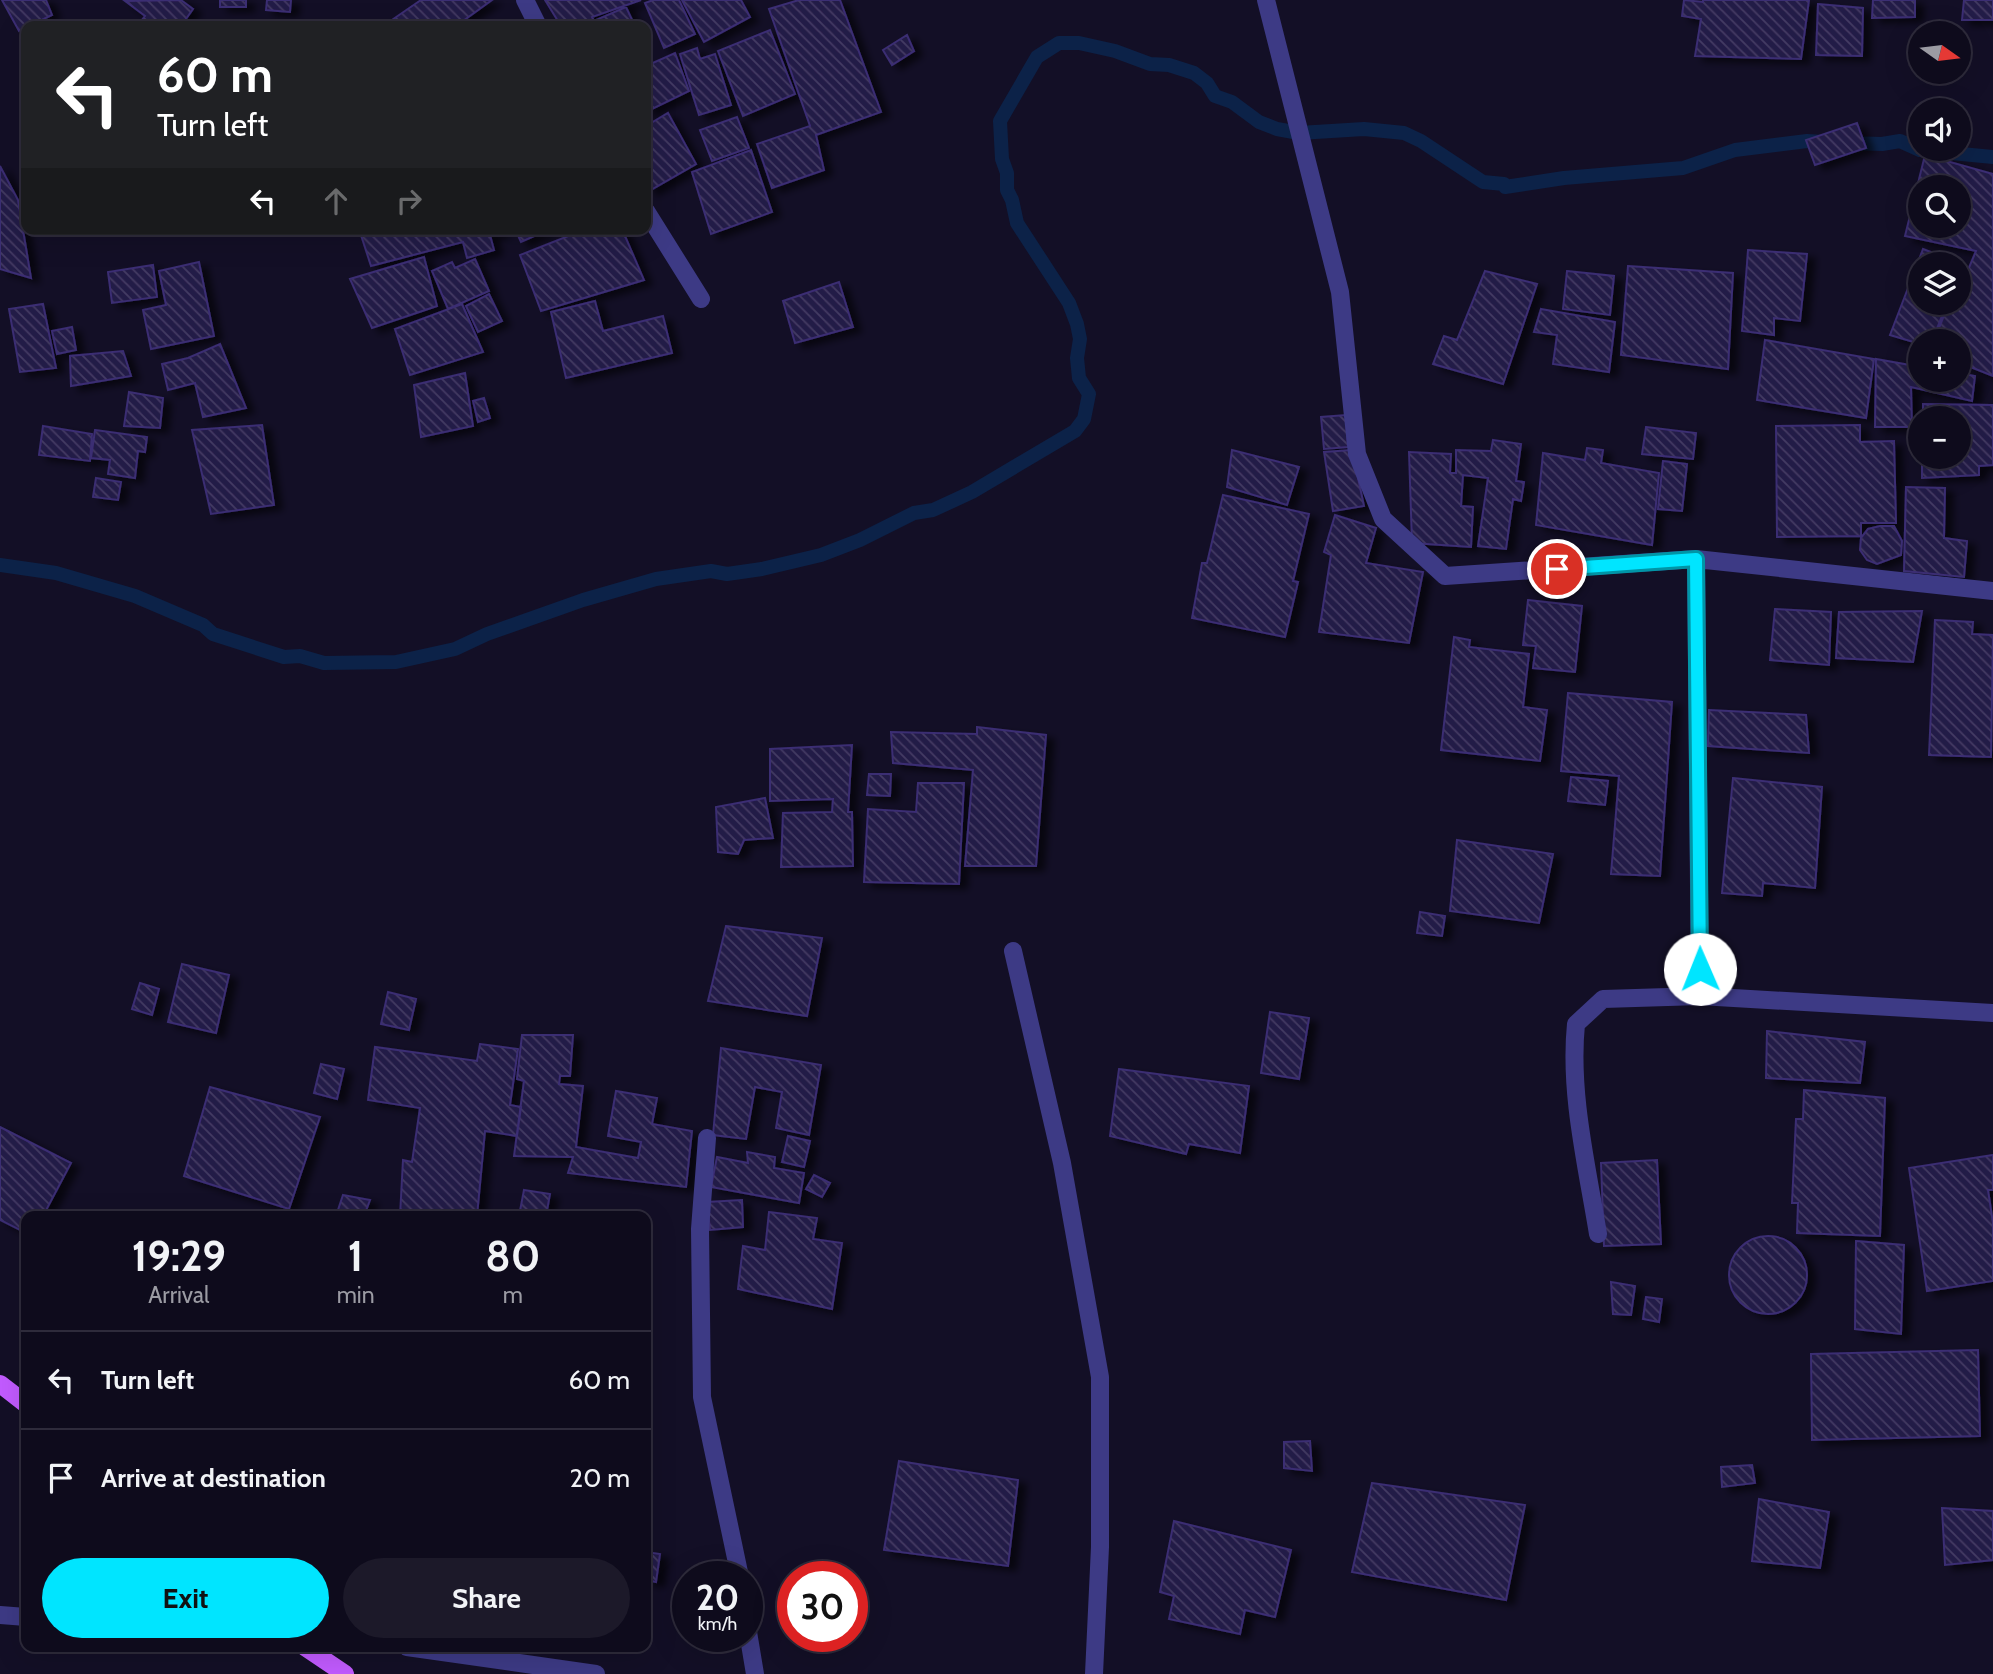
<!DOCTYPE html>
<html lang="en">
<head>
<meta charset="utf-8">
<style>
	:root { --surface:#0e0b1c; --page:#1c1929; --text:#f1f3f6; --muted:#9b9ba3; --line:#2e2b3b; --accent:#00e5ff }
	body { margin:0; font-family:Cabin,sans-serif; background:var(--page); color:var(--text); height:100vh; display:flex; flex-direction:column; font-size:26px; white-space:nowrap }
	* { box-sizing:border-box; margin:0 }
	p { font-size:23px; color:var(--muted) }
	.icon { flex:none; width:38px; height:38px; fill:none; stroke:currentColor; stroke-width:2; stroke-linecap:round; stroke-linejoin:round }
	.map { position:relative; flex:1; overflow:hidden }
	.side { position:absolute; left:21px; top:1211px; width:630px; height:441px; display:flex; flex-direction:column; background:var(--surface); border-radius:14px; box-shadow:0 7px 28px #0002,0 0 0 2px var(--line) }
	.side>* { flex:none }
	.guide { position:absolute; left:21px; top:21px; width:630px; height:214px; border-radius:14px; box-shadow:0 7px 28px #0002,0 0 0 2px var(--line); background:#202124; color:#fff; overflow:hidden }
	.needle { width:46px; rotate:104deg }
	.controls { position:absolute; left:1908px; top:21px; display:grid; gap:14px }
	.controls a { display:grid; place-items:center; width:63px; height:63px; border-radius:50%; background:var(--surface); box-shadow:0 7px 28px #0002,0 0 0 2px var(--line); font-size:35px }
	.speed { position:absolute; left:672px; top:1561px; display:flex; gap:14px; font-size:35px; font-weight:700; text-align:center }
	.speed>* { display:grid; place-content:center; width:91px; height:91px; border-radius:50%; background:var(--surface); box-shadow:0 7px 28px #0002,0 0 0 2px var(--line); line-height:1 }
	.speed small { font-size:18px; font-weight:400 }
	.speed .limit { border:10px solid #d22; background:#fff; color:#111 }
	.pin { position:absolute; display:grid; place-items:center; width:60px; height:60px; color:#fff; margin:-30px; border:4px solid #fff; border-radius:50%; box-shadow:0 2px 7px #0007 }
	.me { position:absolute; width:77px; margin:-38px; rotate:359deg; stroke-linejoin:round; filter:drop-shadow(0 0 5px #0008) }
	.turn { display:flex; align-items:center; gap:24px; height:147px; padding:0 21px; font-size:32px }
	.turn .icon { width:91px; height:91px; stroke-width:2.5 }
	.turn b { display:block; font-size:49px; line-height:60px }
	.lanes { display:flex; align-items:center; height:66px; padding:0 21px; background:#0003; justify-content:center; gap:35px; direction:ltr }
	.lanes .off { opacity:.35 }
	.eta { display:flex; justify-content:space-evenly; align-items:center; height:119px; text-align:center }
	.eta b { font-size:42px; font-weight:800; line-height:49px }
	.button { display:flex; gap:14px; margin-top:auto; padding:14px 21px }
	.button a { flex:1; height:80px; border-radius:42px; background:var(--accent); color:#111; font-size:28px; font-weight:800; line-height:80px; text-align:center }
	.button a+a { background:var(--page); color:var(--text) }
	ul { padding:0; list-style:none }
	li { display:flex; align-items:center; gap:21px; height:98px; padding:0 21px; border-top:2px solid var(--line) }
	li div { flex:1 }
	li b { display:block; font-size:26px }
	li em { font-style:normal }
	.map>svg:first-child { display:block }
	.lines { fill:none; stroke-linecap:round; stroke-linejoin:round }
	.stream { stroke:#0c2248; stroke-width:14 }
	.building { fill:url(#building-back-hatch); stroke:#3b2d73; stroke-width:2; fill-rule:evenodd; filter:url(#shadow) }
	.minor { stroke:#3d3a85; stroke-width:18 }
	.major { stroke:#c25bff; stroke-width:18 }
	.route-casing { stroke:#0095a6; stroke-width:18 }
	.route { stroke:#00e5ff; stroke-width:12 }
</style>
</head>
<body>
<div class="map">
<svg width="1993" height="1674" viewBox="0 0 1993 1674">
	<defs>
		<pattern id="building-back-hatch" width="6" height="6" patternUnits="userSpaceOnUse" patternTransform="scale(1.75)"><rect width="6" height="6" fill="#241b47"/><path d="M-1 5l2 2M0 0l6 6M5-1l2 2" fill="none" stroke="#433b63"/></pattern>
		<filter id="shadow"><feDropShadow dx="8" dy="4.5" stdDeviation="3.5" flood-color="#0009"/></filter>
	</defs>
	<rect width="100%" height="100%" fill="#130f26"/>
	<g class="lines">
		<path class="stream" d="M 1847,143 L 1882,144 L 1900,141 L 1920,150 L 1993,157
			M 0,565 L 56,573 L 135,596 L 203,625 L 213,634 L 284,657 L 300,656 L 324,663 L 396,662 L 455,649 L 487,634 L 583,600 L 656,579 L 711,571 L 727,574 L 762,569 L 821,555 L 860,540 L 914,513 L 933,510 L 972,492 L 1075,431 L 1084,419 L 1089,394 L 1079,378 L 1077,358 L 1080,339 L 1077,324 L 1069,303 L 1017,223 L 1012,200 L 1007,190 L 1007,173 L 1002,159 L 1000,121 L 1037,57 L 1059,43 L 1079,43 L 1115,51 L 1150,64 L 1169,65 L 1194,73 L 1207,83 L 1215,96 L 1232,102 L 1259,122 L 1277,129 L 1299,133 L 1364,129 L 1404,133 L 1421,141 L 1483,182 L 1504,184 L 1505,187 L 1564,178 L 1683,168 L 1735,150 L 1807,141 L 1823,142"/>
	</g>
	<path class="building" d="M 2,0 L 46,0 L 52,15 L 19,31 Z
		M 181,0 L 193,9 L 181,26 L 137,26 L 145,16 L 125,1 Z
		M 220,0 L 246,0 L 246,7 L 220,7 Z
		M 267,0 L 291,0 L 290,12 L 266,10 Z
		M 421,0 L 492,0 L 456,26 L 387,26 L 386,24 Z
		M 545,0 L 641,0 L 592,17 L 594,21 L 626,7 L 635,26 L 561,26 Z
		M 653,0 L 679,0 L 695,34 L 664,48 L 645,3 Z
		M 682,0 L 741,0 L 750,17 L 704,42 Z
		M 799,0 L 840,0 L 881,112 L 816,135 L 824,170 L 772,188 L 757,144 L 810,126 L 769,9 Z
		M 1684,0 L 1703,2 L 1703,0 L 1809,0 L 1801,59 L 1695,56 L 1701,19 L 1682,16 Z
		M 1873,0 L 1915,0 L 1915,17 L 1872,18 Z
		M 1964,0 L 1993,0 L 1993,20 L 1962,20 Z
		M 1818,4 L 1863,8 L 1862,56 L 1816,55 Z
		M 770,30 L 795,94 L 743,116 L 718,51 Z
		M 907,35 L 914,51 L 892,65 L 883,50 Z
		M 697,48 L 700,59 L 715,54 L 731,105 L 699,115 L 680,54 Z
		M 675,53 L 689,91 L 646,112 L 646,66 Z
		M 668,113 L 696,164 L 649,191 L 646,184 L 646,126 Z
		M 737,117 L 749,148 L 712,161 L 700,130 Z
		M 1857,123 L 1866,148 L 1815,165 L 1806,140 Z
		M 751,150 L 772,212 L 711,234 L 692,172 Z
		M 1925,155 L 1993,174 L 1993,376 L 1958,362 L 1958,341 L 1934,341 L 1949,303 L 1958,303 L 1958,294 L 1976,251 L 1905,236 ZM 1920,187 L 1958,187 L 1958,226 L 1920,226 Z
		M 0,166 L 18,200 L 31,278 L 0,269 Z
		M 359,229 L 501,229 L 502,232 L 490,235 L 494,250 L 467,258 L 463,242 L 371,266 Z
		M 515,229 L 550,229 L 521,242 Z
		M 586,229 L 622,229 L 644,280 L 541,311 L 520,255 Z
		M 1923,249 L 1962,264 L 1958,273 L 1958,264 L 1920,264 L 1920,303 L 1947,303 L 1932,341 L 1920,341 L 1920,344 L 1890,335 Z
		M 1748,250 L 1807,254 L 1800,321 L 1774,318 L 1774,335 L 1742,331 Z
		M 424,257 L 437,306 L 372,328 L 350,279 Z
		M 475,259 L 489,291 L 448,309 L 432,271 L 452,262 L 455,268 Z
		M 199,262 L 214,336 L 151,349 L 143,310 L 166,305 L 159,271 Z
		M 153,265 L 157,297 L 112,303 L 108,272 Z
		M 1628,266 L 1733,273 L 1728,369 L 1621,355 Z
		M 1485,271 L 1537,284 L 1503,384 L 1433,364 L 1444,336 L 1457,340 Z
		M 1567,271 L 1614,276 L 1610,315 L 1563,309 Z
		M 839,282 L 853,327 L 795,343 L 783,301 Z
		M 489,294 L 502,321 L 478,332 L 466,306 Z
		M 595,301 L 603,331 L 663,316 L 672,353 L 566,378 L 551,312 Z
		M 43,304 L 56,368 L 20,372 L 9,309 Z
		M 462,304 L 483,352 L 410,375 L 395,329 Z
		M 1541,309 L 1615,322 L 1609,372 L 1553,364 L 1557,335 L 1534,332 Z
		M 72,327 L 76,350 L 57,354 L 52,331 Z
		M 1765,340 L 1874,359 L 1866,418 L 1757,400 Z
		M 220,344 L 246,408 L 203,417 L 195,383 L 168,390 L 162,364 L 188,358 Z
		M 123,351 L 131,376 L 71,386 L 70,356 Z
		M 1913,351 L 1920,353 L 1920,380 L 1958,380 L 1958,373 L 1975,376 L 1972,401 L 1911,387 L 1912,427 L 1875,427 L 1876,359 L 1910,365 Z
		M 465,373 L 473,426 L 421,437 L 414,385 Z
		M 129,392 L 163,398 L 160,428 L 124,426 Z
		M 484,398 L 490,418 L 478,422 L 473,401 Z
		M 1923,404 L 1993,405 L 1993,465 L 1979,466 L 1979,475 L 1922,478 L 1922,457 L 1958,457 L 1958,418 L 1923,418 Z
		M 1346,415 L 1348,447 L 1324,449 L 1321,417 Z
		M 262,425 L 274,505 L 211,514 L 192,430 Z
		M 1860,425 L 1860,442 L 1894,441 L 1896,523 L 1861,523 L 1861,536 L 1777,537 L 1776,426 Z
		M 43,426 L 92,434 L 90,461 L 39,455 Z
		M 1646,427 L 1696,433 L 1693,459 L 1642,454 Z
		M 95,430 L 147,437 L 145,452 L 138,451 L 135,478 L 108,474 L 110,460 L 91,458 Z
		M 1493,440 L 1521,444 L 1516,481 L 1524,482 L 1521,501 L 1513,499 L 1506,549 L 1478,546 L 1488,478 L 1463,475 L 1461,506 L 1473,507 L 1471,547 L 1412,543 L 1409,452 L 1451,454 L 1450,473 L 1456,473 L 1456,450 L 1491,451 Z
		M 1587,448 L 1603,450 L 1601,463 L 1659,473 L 1652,545 L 1536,525 L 1543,453 L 1585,460 Z
		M 1232,450 L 1299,467 L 1287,505 L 1227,487 Z
		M 1352,450 L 1364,506 L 1333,511 L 1324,452 Z
		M 1663,461 L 1687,464 L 1682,511 L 1658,509 Z
		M 96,478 L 121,482 L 118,500 L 93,497 Z
		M 1906,487 L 1945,488 L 1944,538 L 1967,541 L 1964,577 L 1904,571 Z
		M 1223,495 L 1309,514 L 1293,581 L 1298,582 L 1285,637 L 1192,618 L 1202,563 L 1207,563 Z
		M 1335,515 L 1376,528 L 1366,563 L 1423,572 L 1409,643 L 1319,632 L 1331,555 L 1324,552 Z
		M 1880,526 L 1894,526 L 1902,541 L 1901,555 L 1877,564 L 1867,560 L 1860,550 L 1861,538 L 1868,529 Z
		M 1528,600 L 1582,606 L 1575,672 L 1533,668 L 1536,646 L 1523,645 Z
		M 1775,609 L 1831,612 L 1829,665 L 1770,660 Z
		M 1922,611 L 1913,662 L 1836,658 L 1839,612 Z
		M 1935,620 L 1973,622 L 1972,634 L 1993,635 L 1991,757 L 1929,755 Z
		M 1454,637 L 1470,640 L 1469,647 L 1529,654 L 1523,707 L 1547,710 L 1540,761 L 1441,750 Z
		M 1568,693 L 1672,702 L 1660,876 L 1611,874 L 1619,776 L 1561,771 Z
		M 1709,710 L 1806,715 L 1809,753 L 1708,746 Z
		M 977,727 L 1046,735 L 1036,866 L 965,866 L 973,770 L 893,763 L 891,732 L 977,734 Z
		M 852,745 L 848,812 L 852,812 L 853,866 L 781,867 L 783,813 L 832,812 L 833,799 L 770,801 L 770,749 Z
		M 869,774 L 891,774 L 890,796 L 867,795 Z
		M 1571,777 L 1608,781 L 1605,805 L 1568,801 Z
		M 1733,778 L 1822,787 L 1815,888 L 1763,883 L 1762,896 L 1722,893 Z
		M 918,783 L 964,783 L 959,884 L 864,882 L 868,809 L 916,812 Z
		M 765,798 L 773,838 L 744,840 L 738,854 L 718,852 L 716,807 Z
		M 1457,840 L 1553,854 L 1539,923 L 1450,911 Z
		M 1420,912 L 1445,916 L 1442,936 L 1417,933 Z
		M 726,926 L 822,938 L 807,1016 L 708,1001 Z
		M 182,964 L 229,975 L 216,1033 L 168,1022 Z
		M 140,983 L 159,989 L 152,1015 L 132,1009 Z
		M 388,992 L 416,999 L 409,1030 L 381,1024 Z
		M 1270,1012 L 1309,1018 L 1299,1079 L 1261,1073 Z
		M 1767,1031 L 1865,1042 L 1860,1083 L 1766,1078 Z
		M 522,1035 L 573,1035 L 570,1076 L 560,1076 L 559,1084 L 583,1086 L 576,1147 L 638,1158 L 641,1142 L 608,1136 L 616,1091 L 657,1098 L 652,1124 L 692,1131 L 686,1187 L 568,1173 L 573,1157 L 514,1156 L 524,1081 L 517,1079 Z
		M 480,1044 L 518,1049 L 510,1105 L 521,1107 L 517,1136 L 485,1131 L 477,1216 L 400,1216 L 403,1160 L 412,1162 L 420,1108 L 368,1100 L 375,1047 L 477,1061 Z
		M 721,1048 L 821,1065 L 809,1135 L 776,1128 L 782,1092 L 755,1087 L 746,1139 L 713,1135 Z
		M 321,1064 L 344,1069 L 337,1099 L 314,1093 Z
		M 1119,1069 L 1249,1086 L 1240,1153 L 1189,1144 L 1186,1154 L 1110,1136 Z
		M 210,1087 L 320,1117 L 289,1209 L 184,1176 Z
		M 1804,1090 L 1885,1098 L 1880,1236 L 1797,1233 L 1798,1203 L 1792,1203 L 1796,1119 L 1803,1119 Z
		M 0,1127 L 71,1163 L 43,1216 L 26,1216 L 26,1233 L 0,1220 Z
		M 788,1136 L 810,1141 L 804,1167 L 782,1162 Z
		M 747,1152 L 775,1157 L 774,1168 L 804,1173 L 799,1203 L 711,1187 L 717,1157 L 748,1163 Z
		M 1993,1155 L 1993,1190 L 1988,1190 L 1993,1223 L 1993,1281 L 1927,1291 L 1909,1168 Z
		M 1657,1160 L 1661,1244 L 1604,1246 L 1601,1163 Z
		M 814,1175 L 830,1183 L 822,1197 L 806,1189 Z
		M 524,1190 L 550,1194 L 546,1216 L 519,1216 Z
		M 343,1195 L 370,1200 L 364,1216 L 336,1216 Z
		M 742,1200 L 743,1227 L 710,1230 L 707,1202 Z
		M 769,1212 L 817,1218 L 813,1239 L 842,1243 L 832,1309 L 738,1289 L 743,1246 L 765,1250 Z
		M1729 1275a39 39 0 1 1 78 0a39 39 0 1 1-78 0Z
		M 1856,1241 L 1904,1245 L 1901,1334 L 1855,1329 Z
		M 1611,1282 L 1635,1286 L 1631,1315 L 1613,1314 Z
		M 1646,1297 L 1662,1299 L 1659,1322 L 1643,1319 Z
		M 1978,1350 L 1980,1436 L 1812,1440 L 1811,1354 Z
		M 1310,1441 L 1312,1471 L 1284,1468 L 1284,1442 Z
		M 899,1461 L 1018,1480 L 1008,1566 L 884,1550 Z
		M 1752,1465 L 1755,1483 L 1722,1487 L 1721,1467 Z
		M 1372,1483 L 1525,1505 L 1506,1600 L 1352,1572 Z
		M 1759,1499 L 1829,1512 L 1820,1568 L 1752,1561 Z
		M 1942,1508 L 1993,1511 L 1993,1560 L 1945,1565 Z
		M 1174,1521 L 1291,1550 L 1275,1617 L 1245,1610 L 1240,1634 L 1169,1619 L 1174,1596 L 1160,1592 Z
		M 646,1552 L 660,1554 L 656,1582 L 646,1580 Z"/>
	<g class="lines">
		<path class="minor" d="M 525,0 L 538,26
			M 1266,0 L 1340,292 L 1357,454 L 1383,519 L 1445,576 L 1696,559 L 1993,591
			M 646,211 L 701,299
			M 1696,559 L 1700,996
			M 1013,951 L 1062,1163 L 1100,1377 L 1100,1547 L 1094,1674
			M 707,1138 L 700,1229 L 702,1397 L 740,1577
			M 1598,1234 C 1587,1166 1569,1093 1576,1024 L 1603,999 L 1700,996 L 1993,1013
			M 0,1615 L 26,1617
			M 747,1626 L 755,1674
			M 407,1647 L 596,1674"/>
		<path class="major" d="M 0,1384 L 26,1404
			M 305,1647 L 345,1674"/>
	</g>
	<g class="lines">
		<defs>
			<path id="route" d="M 1557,569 L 1696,559 L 1700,969"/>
		</defs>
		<use href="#route" class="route-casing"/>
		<use href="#route" class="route"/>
	</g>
</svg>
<div class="controls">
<a><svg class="needle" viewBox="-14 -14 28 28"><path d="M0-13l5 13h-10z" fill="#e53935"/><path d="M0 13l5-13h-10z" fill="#9b9ba3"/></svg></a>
<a><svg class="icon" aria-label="sound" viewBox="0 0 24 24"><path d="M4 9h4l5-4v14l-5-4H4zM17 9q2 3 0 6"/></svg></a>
<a><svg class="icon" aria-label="search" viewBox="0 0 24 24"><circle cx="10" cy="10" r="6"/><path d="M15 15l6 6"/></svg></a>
<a><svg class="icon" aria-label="layers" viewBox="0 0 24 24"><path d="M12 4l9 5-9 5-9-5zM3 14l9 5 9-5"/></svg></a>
<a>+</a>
<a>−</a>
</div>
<div class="speed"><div>20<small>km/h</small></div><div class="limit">30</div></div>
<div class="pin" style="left:1557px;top:569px;background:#d93025"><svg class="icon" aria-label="arrive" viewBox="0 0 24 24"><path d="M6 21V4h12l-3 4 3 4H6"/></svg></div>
<svg class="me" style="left:1700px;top:969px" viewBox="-20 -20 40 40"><circle r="19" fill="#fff"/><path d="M0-13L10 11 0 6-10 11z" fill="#00e5ff"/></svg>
<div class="guide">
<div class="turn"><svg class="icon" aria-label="left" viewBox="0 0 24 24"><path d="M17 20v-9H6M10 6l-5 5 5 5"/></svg><div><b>60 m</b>Turn left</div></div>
<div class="lanes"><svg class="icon" aria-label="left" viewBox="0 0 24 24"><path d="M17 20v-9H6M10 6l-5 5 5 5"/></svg><svg class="icon off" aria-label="ahead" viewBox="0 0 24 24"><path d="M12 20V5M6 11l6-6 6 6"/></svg><svg class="icon off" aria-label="right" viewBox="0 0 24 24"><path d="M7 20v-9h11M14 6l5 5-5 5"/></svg></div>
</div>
<section class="side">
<div class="eta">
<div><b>19:29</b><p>Arrival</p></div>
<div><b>1</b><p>min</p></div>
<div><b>80</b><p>m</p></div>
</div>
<ul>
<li><svg class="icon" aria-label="left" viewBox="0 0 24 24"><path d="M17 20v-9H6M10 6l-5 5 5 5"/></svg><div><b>Turn left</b></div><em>60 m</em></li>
<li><svg class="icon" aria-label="arrive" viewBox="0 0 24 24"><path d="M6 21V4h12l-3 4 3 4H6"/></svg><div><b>Arrive at destination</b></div><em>20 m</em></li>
</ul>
<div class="button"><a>Exit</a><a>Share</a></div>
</section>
</div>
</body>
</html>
